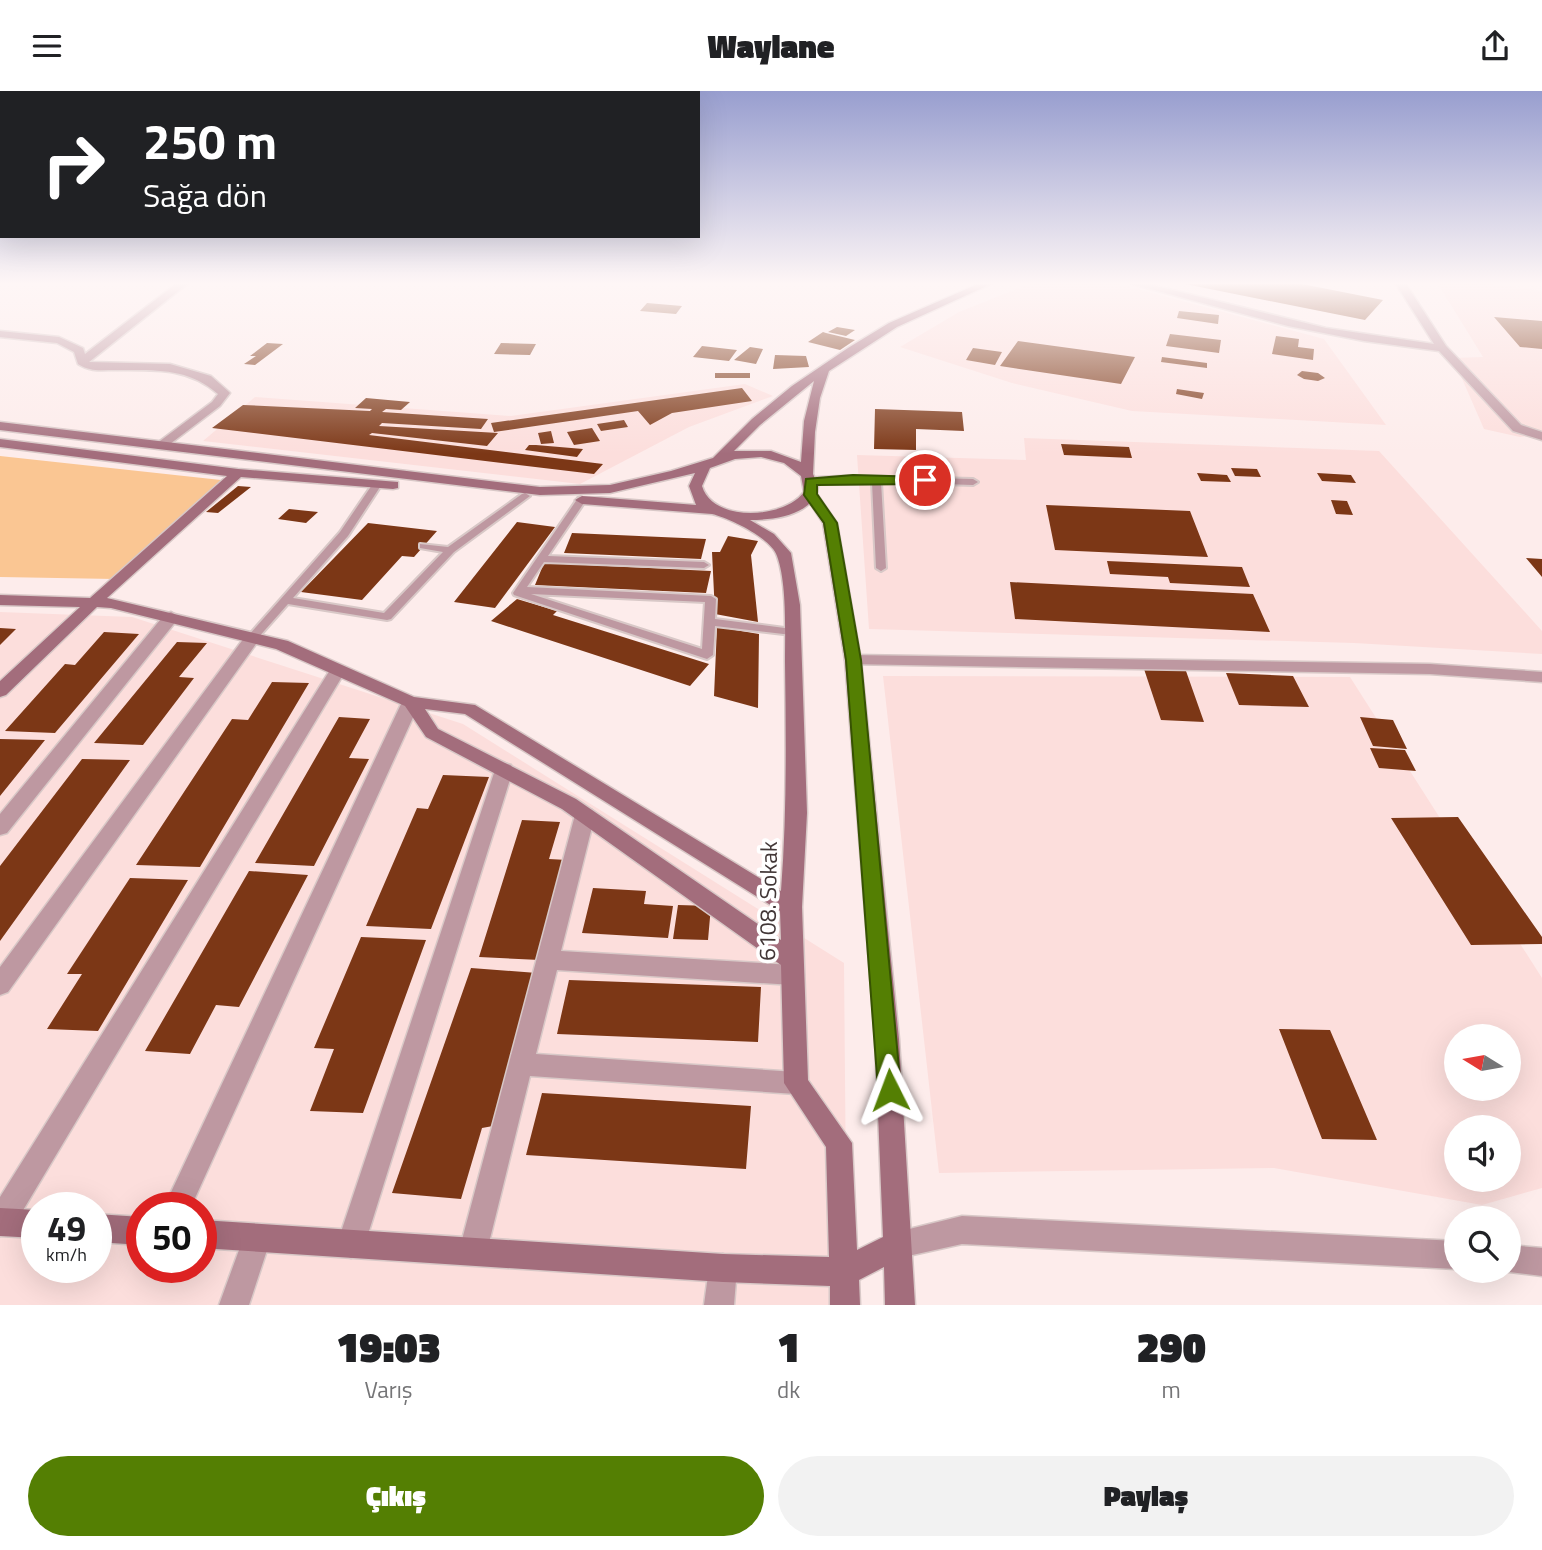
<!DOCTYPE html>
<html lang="tr">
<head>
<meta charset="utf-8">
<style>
	:root { --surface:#fff; --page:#f2f2f2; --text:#202124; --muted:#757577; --accent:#547f03 }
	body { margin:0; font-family:"Titillium Web",sans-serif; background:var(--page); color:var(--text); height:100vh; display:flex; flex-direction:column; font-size:26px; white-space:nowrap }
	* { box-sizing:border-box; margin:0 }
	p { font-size:23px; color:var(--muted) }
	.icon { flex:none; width:38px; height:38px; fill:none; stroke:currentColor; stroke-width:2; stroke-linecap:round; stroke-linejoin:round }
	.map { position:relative; height:1214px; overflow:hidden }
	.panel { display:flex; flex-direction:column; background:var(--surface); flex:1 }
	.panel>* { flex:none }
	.banner { position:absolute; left:0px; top:0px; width:700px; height:147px; box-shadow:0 7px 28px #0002; background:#202124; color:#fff; overflow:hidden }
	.needle { width:46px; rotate:281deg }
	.fabs { position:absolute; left:1444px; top:933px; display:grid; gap:14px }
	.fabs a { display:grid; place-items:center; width:77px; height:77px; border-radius:50%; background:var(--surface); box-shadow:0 7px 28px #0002; font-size:35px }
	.speed { position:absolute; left:21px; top:1101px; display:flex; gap:14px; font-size:35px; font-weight:700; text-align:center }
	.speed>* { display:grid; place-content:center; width:91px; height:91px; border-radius:50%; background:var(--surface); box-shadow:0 7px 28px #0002; line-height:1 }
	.speed small { font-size:18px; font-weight:400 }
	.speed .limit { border:10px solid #d22; background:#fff; color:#111 }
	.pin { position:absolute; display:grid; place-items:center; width:60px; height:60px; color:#fff; margin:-30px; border:4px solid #fff; border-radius:50%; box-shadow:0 2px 7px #0007 }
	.me { position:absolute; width:77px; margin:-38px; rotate:357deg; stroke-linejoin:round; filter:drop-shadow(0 0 5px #0008) }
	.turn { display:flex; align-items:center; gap:24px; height:147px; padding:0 28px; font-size:32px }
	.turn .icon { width:91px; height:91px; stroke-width:2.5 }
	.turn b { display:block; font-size:49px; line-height:60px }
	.eta { display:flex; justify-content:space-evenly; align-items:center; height:119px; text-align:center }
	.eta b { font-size:42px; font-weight:800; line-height:49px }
	.cta { display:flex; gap:14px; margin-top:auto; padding:14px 28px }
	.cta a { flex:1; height:80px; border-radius:42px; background:var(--accent); color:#fff; font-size:28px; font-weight:800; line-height:80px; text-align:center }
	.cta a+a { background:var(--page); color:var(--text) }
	header { display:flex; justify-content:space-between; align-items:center; height:91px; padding:0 28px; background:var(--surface); font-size:32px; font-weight:800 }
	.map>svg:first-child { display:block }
	.built { fill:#fcdedc; fill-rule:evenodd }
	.green { fill:#fac693 }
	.building { fill:#7c3716 }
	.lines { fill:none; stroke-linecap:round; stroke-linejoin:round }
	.lane-casing { stroke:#d8c8c7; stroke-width:4 }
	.street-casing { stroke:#d8c8c7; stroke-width:3 }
	.secondary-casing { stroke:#d8c8c7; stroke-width:3 }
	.lane { fill:#be98a1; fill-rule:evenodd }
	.street { fill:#be98a1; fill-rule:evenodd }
	.secondary { fill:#a36d7c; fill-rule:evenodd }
	.route { fill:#547f03; stroke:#375302; stroke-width:2 }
	.labels { text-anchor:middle; stroke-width:7; stroke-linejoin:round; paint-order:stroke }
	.near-street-label { font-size:23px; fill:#423737; stroke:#fff }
</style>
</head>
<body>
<header><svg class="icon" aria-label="menu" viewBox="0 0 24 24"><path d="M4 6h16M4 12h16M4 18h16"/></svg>Waylane<svg class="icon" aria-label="share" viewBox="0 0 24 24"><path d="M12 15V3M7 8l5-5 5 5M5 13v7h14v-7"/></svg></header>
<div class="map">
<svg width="1542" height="1214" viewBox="0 0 1542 1214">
	<rect width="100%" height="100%" fill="#fdeceb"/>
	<path class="built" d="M 1029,193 L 1118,193 L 1324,248 L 1386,334 L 1132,320 L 1012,292 L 900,256 L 959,221 Z
		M 1438,193 L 1491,193 L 1542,200 L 1542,343 L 1520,346 L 1484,338 L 1453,267 L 1483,266 Z
		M 745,293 L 773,305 L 689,336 L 580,393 L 203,350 L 255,306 L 511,325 Z
		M 1024,347 L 1379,360 L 1542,540 L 1542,563 L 1354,552 L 869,538 L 857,364 L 1026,369 Z
		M 0,521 L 132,526 L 463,633 L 844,872 L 847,1214 L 0,1214 ZM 37,1116 L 96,1116 L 96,1176 L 37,1176 ZM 142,1116 L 201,1116 L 201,1176 L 142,1176 Z
		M 883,585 L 1350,586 L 1542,887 L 1542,1097 L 1482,1114 L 1274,1077 L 939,1082 ZM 1456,945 L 1508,945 L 1508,998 L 1456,998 ZM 1456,1036 L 1508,1036 L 1508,1088 L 1456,1088 Z"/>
	<path class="green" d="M 0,365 L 221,389 L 115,488 L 0,486 Z"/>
	<path class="building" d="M 1185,193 L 1302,193 L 1383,209 L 1365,229 Z
		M 647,212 L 682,215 L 676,223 L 640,220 Z
		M 1179,220 L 1219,224 L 1218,233 L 1177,227 Z
		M 1494,226 L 1542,230 L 1542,258 L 1520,256 Z
		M 837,236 L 855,239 L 846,245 L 828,241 Z
		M 823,241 L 826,242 L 855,249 L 840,259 L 808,251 Z
		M 1170,243 L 1221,249 L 1219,262 L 1166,255 Z
		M 1276,245 L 1299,248 L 1298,256 L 1314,258 L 1313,269 L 1272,263 Z
		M 1018,250 L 1135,266 L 1121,293 L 1000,275 Z
		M 267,252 L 283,253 L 255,274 L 244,273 L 256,265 L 250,265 Z
		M 501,252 L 536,253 L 530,264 L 494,263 Z
		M 702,255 L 737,259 L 729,270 L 693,266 Z
		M 750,256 L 763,258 L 756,273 L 734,269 Z
		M 973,257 L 1002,261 L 995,274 L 966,269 Z
		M 775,264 L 806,265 L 809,276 L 773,278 Z
		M 1162,266 L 1207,272 L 1207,277 L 1161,271 Z
		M 1302,280 L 1318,282 L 1325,287 L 1318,290 L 1304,288 L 1297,284 Z
		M 715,282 L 750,282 L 750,287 L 715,287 Z
		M 742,297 L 752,310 L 672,322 L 650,334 L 638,320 L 494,341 L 491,332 Z
		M 1177,298 L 1204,302 L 1202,308 L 1176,303 Z
		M 366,307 L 410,311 L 401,319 L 386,318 L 382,321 L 488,328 L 481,338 L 382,332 L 379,335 L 498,342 L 487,355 L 372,342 L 369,344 L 603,373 L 594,383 L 212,337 L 243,314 L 370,320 L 372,318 L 355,317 Z
		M 875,318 L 962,321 L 964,340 L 916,338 L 916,359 L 874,358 Z
		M 624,329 L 628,336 L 601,340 L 597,333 Z
		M 592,337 L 600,350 L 574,354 L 567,341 Z
		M 551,340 L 554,352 L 541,353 L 538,342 Z
		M 1061,353 L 1129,356 L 1132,367 L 1064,364 Z
		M 529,354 L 536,354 L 583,358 L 577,366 L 525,359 Z
		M 1231,377 L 1257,378 L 1261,386 L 1235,385 Z
		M 1197,382 L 1227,384 L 1231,391 L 1201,390 Z
		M 1317,382 L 1351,384 L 1356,392 L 1322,390 Z
		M 238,395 L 251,396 L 218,422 L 206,421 Z
		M 1331,409 L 1347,410 L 1353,424 L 1336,423 Z
		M 1046,414 L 1190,420 L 1208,466 L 1055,459 Z
		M 289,418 L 318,421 L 306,432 L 278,428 Z
		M 517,431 L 555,436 L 495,517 L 454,511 Z
		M 368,432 L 437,440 L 414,466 L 402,465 L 362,509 L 301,501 Z
		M 572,442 L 706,448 L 701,468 L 564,462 Z
		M 728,445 L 758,450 L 751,464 L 758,531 L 715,523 L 712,461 L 720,461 Z
		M 1526,467 L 1542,468 L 1542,486 Z
		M 1107,470 L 1242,476 L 1250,496 L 1170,492 L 1168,486 L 1110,483 Z
		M 544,472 L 711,480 L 706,502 L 535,494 Z
		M 1010,491 L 1253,503 L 1270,541 L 1015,528 Z
		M 517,508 L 557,520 L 553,524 L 709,573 L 690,595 L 491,530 Z
		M 717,536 L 759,543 L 758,617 L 714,605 Z
		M 0,537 L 16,538 L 0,554 Z
		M 104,541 L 139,543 L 55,642 L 5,640 L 65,573 L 75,574 Z
		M 177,551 L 207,552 L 179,586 L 194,587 L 143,654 L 94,652 Z
		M 1144,578 L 1186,580 L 1204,631 L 1161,629 Z
		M 1226,582 L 1293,585 L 1309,616 L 1239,614 Z
		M 272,591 L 309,592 L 200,776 L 136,774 L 232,628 L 248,629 Z
		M 339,626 L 370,628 L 349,667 L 369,668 L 314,775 L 255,772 Z
		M 1360,626 L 1393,629 L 1407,658 L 1373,655 Z
		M 0,648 L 45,649 L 0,705 Z
		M 1370,657 L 1405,659 L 1416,680 L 1379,677 Z
		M 82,668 L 130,669 L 0,850 L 0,775 Z
		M 443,684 L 489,686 L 431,838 L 366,835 L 417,717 L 428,718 Z
		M 1458,726 L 1542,846 L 1542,853 L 1471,854 L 1391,727 Z
		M 522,729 L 560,731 L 549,768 L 567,769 L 540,869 L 479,866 Z
		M 249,780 L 308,784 L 239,916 L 216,914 L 190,963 L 145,960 Z
		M 130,787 L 188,789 L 98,940 L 47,938 L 82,883 L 67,883 Z
		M 593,797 L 646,800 L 644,813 L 673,815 L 668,847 L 582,842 Z
		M 678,814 L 711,815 L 708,849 L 673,848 Z
		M 361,846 L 426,849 L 363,1022 L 310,1020 L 334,958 L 314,957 Z
		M 471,877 L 537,882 L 493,1035 L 482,1037 L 461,1108 L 392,1102 Z
		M 569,889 L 761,896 L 758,951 L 557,943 Z
		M 1279,938 L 1330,939 L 1377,1049 L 1322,1048 Z
		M 542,1002 L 751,1015 L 746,1078 L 526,1064 Z"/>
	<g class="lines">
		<defs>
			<path id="lane" d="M 853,385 L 973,388 L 978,391 L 973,394 L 881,391 L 886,477 L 881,480 L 876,477 L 872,391 L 811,393 L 806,390 L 811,387 Z
				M 377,390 L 382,393 L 348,445 L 293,507 L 384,522 L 443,461 L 420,457 L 420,453 L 448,456 L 522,403 L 525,402 L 530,405 L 454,461 L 391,528 L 387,529 L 288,513 L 257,548 L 249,548 L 247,546 L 249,544 L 340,441 L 374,391 Z
				M 581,406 L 586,409 L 548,465 L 704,471 L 709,474 L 704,477 L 544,471 L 527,496 L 711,505 L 716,508 L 715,528 L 792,538 L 798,541 L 792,544 L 715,535 L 713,564 L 707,568 L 514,504 L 513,502 L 515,499 L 578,407 ZM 531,503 L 705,511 L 702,558 Z"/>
			<path id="street" d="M 176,193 L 187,193 L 89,271 L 170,273 L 211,285 L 228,300 L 230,302 L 220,315 L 166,356 L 162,357 L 156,353 L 212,311 L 218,303 C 188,276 153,279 115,279 C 101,279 90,281 78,273 L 74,261 L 57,252 L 0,246 L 0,240 L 59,246 L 83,257 L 85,263 Z
				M 1132,193 L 1148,193 L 1326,237 L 1434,253 L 1396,193 L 1406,193 L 1446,255 L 1521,334 L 1542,341 L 1542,349 L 1513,340 L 1439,260 L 1364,250 L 1288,235 Z
				M 171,521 L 179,526 L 177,529 L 7,742 L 0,744 L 0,723 L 165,523 Z
				M 253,541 L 261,546 L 8,901 L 0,904 L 0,876 L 247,543 Z
				M 853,564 L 1430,573 L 1542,581 L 1542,591 L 1430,583 L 847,573 L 845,569 L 847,565 Z
				M 338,574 L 346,579 L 10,1141 L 0,1145 L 0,1106 L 330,579 Z
				M 411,605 L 420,611 L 191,1116 L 164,1116 L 402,611 Z
				M 504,672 L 511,674 L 513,679 L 365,1153 L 361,1163 L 351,1167 L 341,1163 L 337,1153 L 495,679 L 497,674 Z
				M 585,717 L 592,719 L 595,724 L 561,860 L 793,874 L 801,877 L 804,884 L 801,891 L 793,894 L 557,879 L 536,963 L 796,981 L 805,984 L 808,992 L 805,1000 L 796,1003 L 530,985 L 487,1160 L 483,1170 L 473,1174 L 463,1170 L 459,1160 L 575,724 L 578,719 Z
				M 962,1125 L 1456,1150 L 1456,1178 L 962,1153 L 899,1167 L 889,1163 L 885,1153 L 889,1143 Z
				M 257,1133 L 267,1137 L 271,1147 L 249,1214 L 219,1214 L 247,1137 Z
				M 1508,1154 L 1542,1157 L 1542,1185 L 1501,1180 L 1508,1180 Z
				M 723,1163 L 733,1167 L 737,1177 L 734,1214 L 704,1214 L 709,1177 L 713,1167 Z"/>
			<path id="secondary" d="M 978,193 L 991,193 L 897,236 L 829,280 L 820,307 L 815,341 L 813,383 L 818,394 L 817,403 L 837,432 L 861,569 L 899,948 L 915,1214 L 885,1214 L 884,1176 L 859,1189 L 860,1214 L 830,1214 L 830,1195 L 723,1191 L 201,1157 L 201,1129 L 723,1163 L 829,1166 L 826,1056 L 784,992 L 781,874 L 562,718 L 426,646 L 405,615 L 276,558 L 111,517 L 97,516 L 6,604 L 0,606 L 0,590 L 80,516 L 0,514 L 0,504 L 90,507 L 227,385 L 0,356 L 0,348 L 238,378 L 398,391 L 398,397 L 393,398 L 241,386 L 107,507 L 288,550 L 414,606 L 475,614 L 781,800 C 787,723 786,647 785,571 C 785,541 787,492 777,465 C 771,447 729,427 712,423 L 582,413 L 575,409 L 582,405 L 696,414 L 689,395 L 695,382 L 610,402 L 540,404 L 0,339 L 0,331 L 540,396 L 610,394 L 671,380 L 713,367 L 752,328 L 792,295 L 848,257 L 889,232 ZM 814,290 L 804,330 L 801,371 L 771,360 L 734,360 L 760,334 ZM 761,366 L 784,372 L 801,385 L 804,401 C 784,428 713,432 702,395 L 710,377 L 735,368 ZM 810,412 L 823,432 L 845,569 L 875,948 L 883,1146 L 857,1159 L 852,1052 L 808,989 L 802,816 L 807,722 L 800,514 L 791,462 L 774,443 L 750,429 C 769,429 796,426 810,412 ZM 425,618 L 465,623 L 780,820 L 781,849 L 576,708 L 438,638 Z
				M 0,1117 L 37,1119 L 37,1147 L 0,1145 Z
				M 96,1123 L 142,1126 L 142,1154 L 96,1151 Z"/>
		</defs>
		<use href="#lane" class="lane-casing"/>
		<use href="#street" class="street-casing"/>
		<use href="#secondary" class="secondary-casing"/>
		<use href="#lane" class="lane"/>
		<use href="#street" class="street"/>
		<use href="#secondary" class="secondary"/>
	</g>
	<linearGradient id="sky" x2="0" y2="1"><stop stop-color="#989ecf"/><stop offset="0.53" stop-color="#fef6f6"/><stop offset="1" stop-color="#fef6f6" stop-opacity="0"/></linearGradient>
	<rect width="1542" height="363" fill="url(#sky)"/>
	<path class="route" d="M 853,384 L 925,386 L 931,389 L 925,393 L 817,394 L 817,403 L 837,432 L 861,569 L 901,999 L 898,1007 L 890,1010 L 882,1007 L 878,999 L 846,569 L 824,432 L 804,404 L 806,388 Z"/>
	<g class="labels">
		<g class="near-street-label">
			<text transform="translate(768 810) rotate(-89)" y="8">6108. Sokak</text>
		</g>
	</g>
</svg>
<div class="fabs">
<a><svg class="needle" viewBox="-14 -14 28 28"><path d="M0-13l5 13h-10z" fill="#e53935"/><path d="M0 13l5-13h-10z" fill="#757577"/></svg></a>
<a><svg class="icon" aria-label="sound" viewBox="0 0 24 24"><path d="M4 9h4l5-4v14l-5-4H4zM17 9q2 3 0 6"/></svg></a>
<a><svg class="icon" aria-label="search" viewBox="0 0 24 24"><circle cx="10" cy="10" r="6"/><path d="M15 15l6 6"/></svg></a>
</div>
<div class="speed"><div>49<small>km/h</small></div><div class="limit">50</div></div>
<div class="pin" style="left:925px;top:389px;background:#d93025"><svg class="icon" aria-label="arrive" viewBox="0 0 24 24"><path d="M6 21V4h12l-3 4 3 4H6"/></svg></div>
<svg class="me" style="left:890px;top:999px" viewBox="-20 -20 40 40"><path d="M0-17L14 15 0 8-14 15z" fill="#547f03" stroke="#fff" stroke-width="4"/></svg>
<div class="banner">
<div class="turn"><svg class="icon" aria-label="right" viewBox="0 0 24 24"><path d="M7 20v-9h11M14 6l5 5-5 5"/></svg><div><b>250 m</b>Sağa dön</div></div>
</div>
</div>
<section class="panel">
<div class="eta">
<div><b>19:03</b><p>Varış</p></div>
<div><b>1</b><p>dk</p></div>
<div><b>290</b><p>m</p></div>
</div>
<div class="cta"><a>Çıkış</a><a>Paylaş</a></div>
</section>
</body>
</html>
